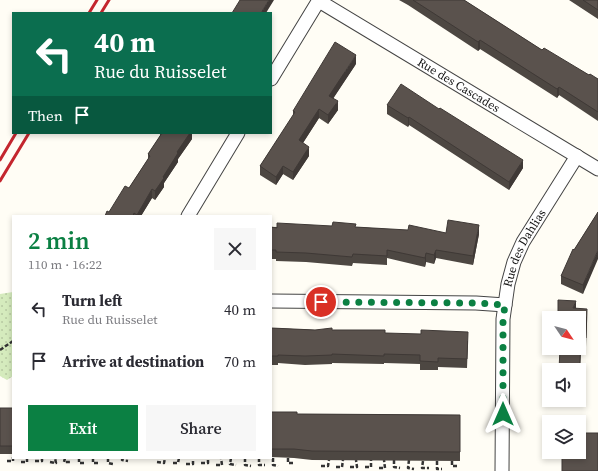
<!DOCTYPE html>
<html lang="en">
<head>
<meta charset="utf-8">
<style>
	:root { --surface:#fff; --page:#f7f7f7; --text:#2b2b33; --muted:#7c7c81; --accent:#0b8043 }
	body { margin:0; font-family:"Source Serif 4",serif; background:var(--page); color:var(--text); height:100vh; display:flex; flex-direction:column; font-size:15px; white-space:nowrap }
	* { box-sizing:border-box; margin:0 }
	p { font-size:13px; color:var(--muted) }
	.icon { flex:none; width:22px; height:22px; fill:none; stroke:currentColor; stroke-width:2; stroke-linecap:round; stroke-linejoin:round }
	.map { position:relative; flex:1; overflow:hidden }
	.sheet { position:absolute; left:12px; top:215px; width:260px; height:244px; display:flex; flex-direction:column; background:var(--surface); border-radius:0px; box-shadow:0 2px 6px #0003 }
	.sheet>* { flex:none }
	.banner { position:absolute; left:12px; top:12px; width:260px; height:122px; border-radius:0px; box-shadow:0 2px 6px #0003; background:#0b6e4f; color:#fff; overflow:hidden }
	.needle { width:26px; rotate:125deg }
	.fabs { position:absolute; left:542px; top:311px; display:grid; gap:8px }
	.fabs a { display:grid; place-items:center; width:44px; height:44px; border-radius:0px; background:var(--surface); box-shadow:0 2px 6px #0003; font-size:20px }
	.pin { position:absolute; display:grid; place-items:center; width:34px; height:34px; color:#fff; margin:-17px; border:2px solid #fff; border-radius:50%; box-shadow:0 1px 4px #0007 }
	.me { position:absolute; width:44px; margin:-22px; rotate:0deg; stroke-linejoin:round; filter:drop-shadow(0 0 3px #0008) }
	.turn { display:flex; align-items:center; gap:14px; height:84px; padding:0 16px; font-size:18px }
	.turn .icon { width:52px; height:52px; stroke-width:2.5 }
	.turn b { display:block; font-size:28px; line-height:34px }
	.then { display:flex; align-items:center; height:38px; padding:0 16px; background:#0003; gap:8px; font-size:15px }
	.round { display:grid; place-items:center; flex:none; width:42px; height:42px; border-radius:0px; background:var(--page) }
	.overview { display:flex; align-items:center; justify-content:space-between; height:68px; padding:0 16px }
	h1 { font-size:24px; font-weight:600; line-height:30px; color:var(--accent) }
	.cta { display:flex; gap:8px; margin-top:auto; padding:8px 16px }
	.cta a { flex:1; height:46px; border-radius:0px; background:var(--accent); color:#fff; font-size:16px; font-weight:600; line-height:46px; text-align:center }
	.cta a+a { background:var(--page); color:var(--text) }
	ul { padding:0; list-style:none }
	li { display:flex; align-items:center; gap:12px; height:52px; padding:0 16px }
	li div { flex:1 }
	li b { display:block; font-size:15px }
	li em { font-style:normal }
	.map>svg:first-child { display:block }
	.grass { fill:url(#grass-dots) }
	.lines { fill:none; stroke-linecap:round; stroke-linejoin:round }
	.minor-casing { stroke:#444; stroke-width:15 }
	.path { stroke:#333; stroke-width:2.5; stroke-dasharray:4 2; stroke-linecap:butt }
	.minor { stroke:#fff; stroke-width:13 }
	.rail { stroke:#c4262e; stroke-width:3 }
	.wall { fill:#4d4742 }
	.shaded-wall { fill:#3f3936 }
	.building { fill:#5a524d; stroke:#3f3936 }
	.route { stroke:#0b8043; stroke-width:7; stroke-dasharray:0 12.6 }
	.labels { text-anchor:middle; stroke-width:4; stroke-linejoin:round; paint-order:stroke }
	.street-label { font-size:12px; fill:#111; stroke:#fff }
</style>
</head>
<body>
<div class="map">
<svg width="598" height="471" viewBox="0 0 598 471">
	<defs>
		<pattern id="grass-dots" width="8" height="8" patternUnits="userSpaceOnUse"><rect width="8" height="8" fill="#d5ebbd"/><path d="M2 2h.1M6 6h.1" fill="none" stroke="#b6c8a1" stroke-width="1.8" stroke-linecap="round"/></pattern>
	</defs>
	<rect width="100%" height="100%" fill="#fffdf5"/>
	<path class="grass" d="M 13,292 L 13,376 L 7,380 L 0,376 L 0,294 Z"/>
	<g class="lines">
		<defs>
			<g id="minor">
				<path id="s1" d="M 319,1 L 598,169"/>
				<path d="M 271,79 L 319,0"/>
				<path d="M 188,216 L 238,133"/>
				<path d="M 271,301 L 476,303 L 505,305"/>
				<path id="s2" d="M 502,471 L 503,319 L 508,284 L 514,262 L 523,242 L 577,156"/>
			</g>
		</defs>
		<use href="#minor" class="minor-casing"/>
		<path class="path" d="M 0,350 L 13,341
			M 581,435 L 581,426
			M 65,458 L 64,462 L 71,462
			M 79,458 L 79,463 L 85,463
			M 93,458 L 93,463 L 100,463
			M 108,458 L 108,463 L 113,464
			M 123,458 L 122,460 L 128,461
			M 231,458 L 230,464 L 236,465
			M 245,458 L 245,465 L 251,466
			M 259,458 L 259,465 L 265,465
			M 273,458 L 273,465 L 278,466
			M 288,458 L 288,463 L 294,463
			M 394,460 L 394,467 L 400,468
			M 409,460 L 408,468 L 414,469
			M 7,461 L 13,461 L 13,457
			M 35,461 L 42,461 L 42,458
			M 423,461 L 422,468 L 429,468
			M 437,461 L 437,469 L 442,469
			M 452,461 L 452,466 L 457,466
			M 21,462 L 27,462 L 27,458
			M 50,462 L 56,463 L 55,458
			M 157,462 L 164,463 L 165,458
			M 173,463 L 178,463 L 179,458
			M 201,463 L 208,463 L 208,458
			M 186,464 L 193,464 L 193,458
			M 216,465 L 222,465 L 221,458
			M 321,466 L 328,466 L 329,460
			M 336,467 L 342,467 L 343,460
			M 350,467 L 357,467 L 356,460
			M 365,467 L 371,467 L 371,460
			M 379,468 L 385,468 L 384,460"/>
		<use href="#minor" class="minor"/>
		<path class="rail" d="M 89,13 L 97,0
			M 101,13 L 109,0
			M 0,160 L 16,133
			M 0,181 L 29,133"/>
	</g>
	<path class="wall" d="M 399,0 L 464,0 L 542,50 L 589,75 L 598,79 L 598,121 L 559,95 L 557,98 L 480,49 L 478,51 L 408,5 Z
		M 569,0 L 598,0 L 598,19 Z
		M 356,64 L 333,98 L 338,110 L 328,124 L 319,118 L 303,143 L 309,156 L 293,180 L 283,174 L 276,185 L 260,175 L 260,166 L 293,116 L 293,111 Z
		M 387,105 L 523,168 L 509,190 L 409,125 L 408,127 L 387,114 Z
		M 160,133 L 192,133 L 192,139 L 178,159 L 178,162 L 164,183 L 164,187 L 155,200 L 152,198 L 141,216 L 105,216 L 109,212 L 129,188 L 148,159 L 148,154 L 160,136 Z
		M 598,212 L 583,294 L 561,284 L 561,276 L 574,250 Z
		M 332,226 L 356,227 L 446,233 L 479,234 L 473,265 L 436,258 L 434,264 L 426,262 L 425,267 L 387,258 L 387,265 L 353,263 L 352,266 L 306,262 L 276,261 L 276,259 L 271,259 L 271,227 Z
		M 576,308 L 587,317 L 586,347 L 581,347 L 579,394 L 579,370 L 560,348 L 558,353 L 557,353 L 557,348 L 579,348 Z
		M 271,328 L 385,333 L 468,341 L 467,368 L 438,367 L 438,370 L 420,370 L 420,364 L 384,363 L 384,364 L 332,363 L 332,364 L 305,365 L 278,363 L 278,365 L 271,365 Z
		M 0,408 L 13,408 L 13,454 L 0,454 Z
		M 271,412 L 297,414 L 460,415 L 460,461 L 312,460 L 294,458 L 271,457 Z"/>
	<path class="shaded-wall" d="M 269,0 L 274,0 L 266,13 L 261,13 Z
		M 480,40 L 480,49 L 478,51 L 478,42 Z
		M 356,55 L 356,64 L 329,105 L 329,96 Z
		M 559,87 L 559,95 L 557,98 L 557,89 Z
		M 338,101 L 338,110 L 328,124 L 328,115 Z
		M 319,109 L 319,118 L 299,149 L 299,140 Z
		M 409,117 L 409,125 L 408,127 L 408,118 Z
		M 188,133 L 192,133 L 192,139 L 178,159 L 178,162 L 164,183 L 164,187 L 155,200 L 155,191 L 163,177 Z
		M 309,147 L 309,156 L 293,180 L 293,172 Z
		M 523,160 L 523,168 L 509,190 L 509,182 Z
		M 283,166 L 283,174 L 276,185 L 276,177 Z
		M 152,189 L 152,198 L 141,216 L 137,216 Z
		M 479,225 L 479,234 L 473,265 L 473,256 Z
		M 436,250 L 436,258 L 434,264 L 434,255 Z
		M 598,250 L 598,259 L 583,294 L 583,285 Z
		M 426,253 L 426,262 L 425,267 L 425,258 Z
		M 576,301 L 576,309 L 573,308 Z
		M 558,348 L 560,348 L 558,353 Z"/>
	<path class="building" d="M 240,0 L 269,0 L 261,13 L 232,13 Z
		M 413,0 L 464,0 L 542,50 L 544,48 L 589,75 L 590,74 L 598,79 L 598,112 L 559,87 L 557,89 L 480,40 L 478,42 Z
		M 583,0 L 598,0 L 598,10 Z
		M 335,42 L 356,55 L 329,96 L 338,101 L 328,115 L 319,109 L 299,140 L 309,147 L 293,172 L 283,166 L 276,177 L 260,166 L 295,112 L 293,111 Z
		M 401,84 L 439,109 L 440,108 L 523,160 L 509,182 L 409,117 L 408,118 L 387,105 Z
		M 162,133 L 190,133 L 177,152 L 178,153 L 163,177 L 164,178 L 155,191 L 152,189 L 137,215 L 134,213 L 133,216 L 105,216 L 107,211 L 109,212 L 125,186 L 129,188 L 150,156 L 148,154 Z
		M 598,212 L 598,250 L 583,285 L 561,276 L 573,249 L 574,250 Z
		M 448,220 L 479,225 L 473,256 L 436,250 L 434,255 L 426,253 L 425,258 L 387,250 L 387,256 L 353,254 L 352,257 L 306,253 L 276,252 L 276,250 L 271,250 L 271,227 L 277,228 L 277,223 L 332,226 L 333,222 L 356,224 L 355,227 L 408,230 L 409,225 L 446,233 Z
		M 558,300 L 576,301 L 573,308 L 587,309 L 586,338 L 581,338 L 579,385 L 579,370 L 559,370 L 560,348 L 579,348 L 579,318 L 558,318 Z
		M 271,328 L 315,330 L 332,328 L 332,330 L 385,330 L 385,333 L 421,334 L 421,330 L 468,332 L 467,359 L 438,358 L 438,362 L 420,361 L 420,355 L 384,354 L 384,356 L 332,354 L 332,355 L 305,356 L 278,355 L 278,356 L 271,356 Z
		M 0,408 L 13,408 L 13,446 L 0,446 Z
		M 271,412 L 297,412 L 297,414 L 460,415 L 460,452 L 312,451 L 294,449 L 271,449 Z
		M 579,433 L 598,433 L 598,471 L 562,471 L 562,452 L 579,452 Z"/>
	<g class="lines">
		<path class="route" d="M 321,302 L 476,303 L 505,305 L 503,319 L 503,414"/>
	</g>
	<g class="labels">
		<g class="street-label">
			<text dy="4" stroke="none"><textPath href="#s1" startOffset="163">Rue des Cascades</textPath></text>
			<text dy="4" stroke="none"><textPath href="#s2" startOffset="227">Rue des Dahlias</textPath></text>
		</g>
	</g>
</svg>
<div class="fabs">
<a><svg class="needle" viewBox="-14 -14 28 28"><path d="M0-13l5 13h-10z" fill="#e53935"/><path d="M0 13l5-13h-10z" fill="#7c7c81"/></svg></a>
<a><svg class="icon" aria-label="sound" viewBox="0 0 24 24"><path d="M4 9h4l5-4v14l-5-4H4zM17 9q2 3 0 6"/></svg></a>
<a><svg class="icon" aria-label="layers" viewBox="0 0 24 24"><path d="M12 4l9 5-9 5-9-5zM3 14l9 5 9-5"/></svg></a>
</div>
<div class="pin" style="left:321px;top:302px;background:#d93025"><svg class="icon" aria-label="arrive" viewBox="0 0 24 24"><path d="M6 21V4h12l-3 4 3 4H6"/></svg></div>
<svg class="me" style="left:503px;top:414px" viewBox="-20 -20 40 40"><path d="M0-17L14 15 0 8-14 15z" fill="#0b8043" stroke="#fff" stroke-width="4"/></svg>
<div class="banner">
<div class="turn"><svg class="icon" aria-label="left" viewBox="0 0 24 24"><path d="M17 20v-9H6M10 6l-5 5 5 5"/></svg><div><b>40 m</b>Rue du Ruisselet</div></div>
<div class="then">Then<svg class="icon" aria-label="arrive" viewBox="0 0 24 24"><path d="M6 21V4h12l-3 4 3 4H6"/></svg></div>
</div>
<section class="sheet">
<div class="overview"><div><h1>2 min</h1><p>110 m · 16:22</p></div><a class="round"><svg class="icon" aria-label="close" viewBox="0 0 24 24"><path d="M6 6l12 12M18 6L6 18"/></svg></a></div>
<ul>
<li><svg class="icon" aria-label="left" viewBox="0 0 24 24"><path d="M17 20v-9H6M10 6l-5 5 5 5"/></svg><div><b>Turn left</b><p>Rue du Ruisselet</p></div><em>40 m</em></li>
<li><svg class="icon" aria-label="arrive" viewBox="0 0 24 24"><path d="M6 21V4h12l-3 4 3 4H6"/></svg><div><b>Arrive at destination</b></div><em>70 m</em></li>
</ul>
<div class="cta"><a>Exit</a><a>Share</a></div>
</section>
</div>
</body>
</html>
